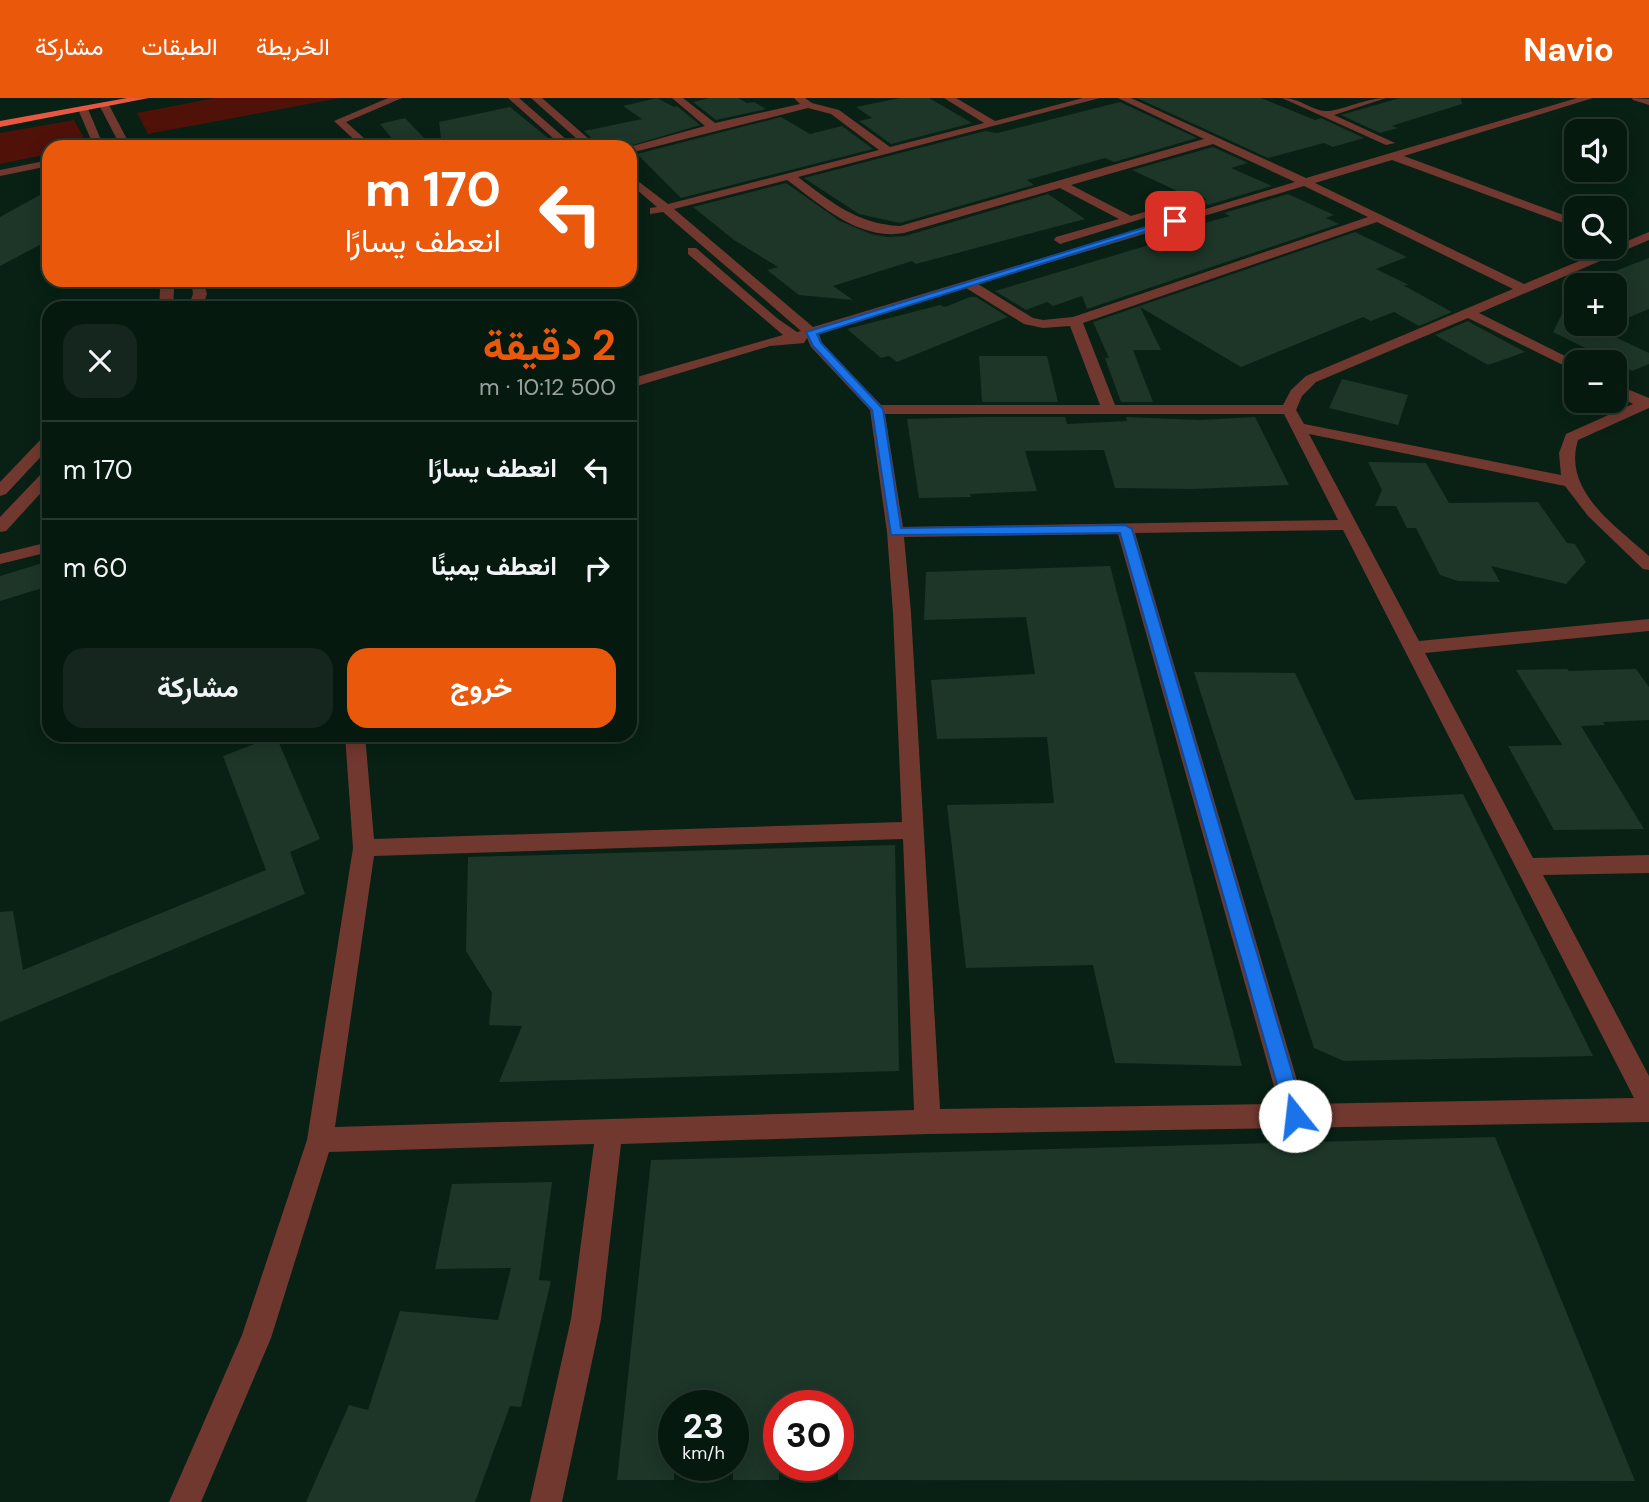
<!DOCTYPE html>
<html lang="ar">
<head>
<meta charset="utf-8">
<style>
	:root { --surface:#06190f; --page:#14261d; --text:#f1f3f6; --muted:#98a09e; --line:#27382f; --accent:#ea580c }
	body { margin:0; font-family:"DM Sans",Vazirmatn,sans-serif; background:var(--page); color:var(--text); direction:rtl; height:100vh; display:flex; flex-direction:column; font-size:26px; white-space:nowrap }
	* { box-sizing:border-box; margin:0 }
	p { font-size:23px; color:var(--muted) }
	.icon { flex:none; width:38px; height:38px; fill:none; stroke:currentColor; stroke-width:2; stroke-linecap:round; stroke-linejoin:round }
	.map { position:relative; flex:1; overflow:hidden; direction:ltr }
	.sheet { position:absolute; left:42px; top:203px; width:595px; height:441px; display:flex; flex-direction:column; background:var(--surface); border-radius:21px; box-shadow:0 4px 18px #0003,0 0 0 2px var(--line); direction:rtl }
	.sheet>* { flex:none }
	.guide { position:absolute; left:42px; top:42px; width:595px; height:147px; border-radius:21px; box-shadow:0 4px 18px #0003,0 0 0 2px var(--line); direction:rtl; background:#ea580c; color:#fff; overflow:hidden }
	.controls { position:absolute; left:1564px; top:21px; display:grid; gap:14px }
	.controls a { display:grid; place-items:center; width:63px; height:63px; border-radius:14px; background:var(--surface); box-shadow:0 4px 18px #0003,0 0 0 2px var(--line); font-size:35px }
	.speed { position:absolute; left:658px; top:1292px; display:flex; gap:14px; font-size:35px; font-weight:700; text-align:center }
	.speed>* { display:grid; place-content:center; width:91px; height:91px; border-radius:50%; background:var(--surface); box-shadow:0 4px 18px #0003,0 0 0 2px var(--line); line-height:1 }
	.speed small { font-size:18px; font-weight:400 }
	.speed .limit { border:10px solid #d22; background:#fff; color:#111 }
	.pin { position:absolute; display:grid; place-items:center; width:60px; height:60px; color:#fff; margin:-30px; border-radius:14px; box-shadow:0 4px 10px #0006 }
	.me { position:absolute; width:77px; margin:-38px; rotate:344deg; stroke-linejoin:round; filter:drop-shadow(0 0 5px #0008) }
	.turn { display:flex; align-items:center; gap:24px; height:147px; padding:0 21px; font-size:32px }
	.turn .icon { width:91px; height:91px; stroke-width:2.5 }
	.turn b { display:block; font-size:49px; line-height:60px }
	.round { display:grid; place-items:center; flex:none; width:74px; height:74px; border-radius:21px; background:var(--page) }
	.headline { display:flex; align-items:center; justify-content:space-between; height:119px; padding:0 21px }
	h1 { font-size:42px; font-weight:700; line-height:52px; color:var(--accent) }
	.cta { display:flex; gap:14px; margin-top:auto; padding:14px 21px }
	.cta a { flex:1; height:80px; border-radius:21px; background:var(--accent); color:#fff; font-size:28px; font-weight:700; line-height:80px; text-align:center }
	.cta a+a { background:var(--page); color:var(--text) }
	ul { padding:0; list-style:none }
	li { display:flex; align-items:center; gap:21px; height:98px; padding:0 21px; border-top:2px solid var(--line) }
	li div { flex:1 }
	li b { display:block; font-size:26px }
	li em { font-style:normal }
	header { display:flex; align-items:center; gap:42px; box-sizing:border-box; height:98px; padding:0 35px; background:var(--accent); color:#fff }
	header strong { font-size:33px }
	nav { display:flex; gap:38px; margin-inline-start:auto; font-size:24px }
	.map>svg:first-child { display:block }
	.green { fill:#501109 }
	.building { fill:#1d3628 }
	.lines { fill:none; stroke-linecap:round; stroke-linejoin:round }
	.street { fill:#71382f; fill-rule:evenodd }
	.highway { fill:#e85741; fill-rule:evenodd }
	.route { fill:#1a73e8; stroke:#114b97; stroke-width:2 }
</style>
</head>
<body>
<header>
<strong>Navio</strong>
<nav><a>الخريطة</a><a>الطبقات</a><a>مشاركة</a></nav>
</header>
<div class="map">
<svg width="1649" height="1404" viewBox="0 0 1649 1404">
	<rect width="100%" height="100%" fill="#082114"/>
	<path class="green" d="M 215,0 L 340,0 L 148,36 L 137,15 Z
		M 74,22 L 89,49 L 49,49 L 49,56 L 0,66 L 0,35 Z"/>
	<path class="building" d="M 657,0 L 674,9 L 677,8 L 700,27 L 626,49 L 601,49 L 584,33 L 642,21 L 623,8 Z
		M 709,0 L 738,0 L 747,5 L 754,4 L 766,11 L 716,22 L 693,4 Z
		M 900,0 L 929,0 L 972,25 L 891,46 L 859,23 L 872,20 L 856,9 Z
		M 1137,0 L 1261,0 L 1315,22 L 1321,20 L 1364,40 L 1333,49 L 1324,45 L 1268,60 Z
		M 1400,0 L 1461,0 L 1462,6 L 1391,28 L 1398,30 L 1380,35 L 1341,17 Z
		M 1120,4 L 1197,40 L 1114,64 L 1105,60 L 1027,82 L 1034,87 L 900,125 L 859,116 L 804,80 L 985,33 L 997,35 Z
		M 510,9 L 559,49 L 442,49 L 439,24 Z
		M 781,19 L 810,36 L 842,28 L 873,51 L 681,100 L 637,56 Z
		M 405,20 L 428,44 L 399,49 L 380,26 Z
		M 1213,49 L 1248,65 L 1231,70 L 1272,88 L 1208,107 L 1203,105 L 1206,101 L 1198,96 L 1188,98 L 1132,72 Z
		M 786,85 L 840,123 L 871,136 L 887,139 L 905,138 L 1048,96 L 1085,121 L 916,166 L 912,163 L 833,188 L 853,202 L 799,197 L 767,172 L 778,169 L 734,142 L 693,109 Z
		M 49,92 L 49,142 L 0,168 L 0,119 Z
		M 1288,96 L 1334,117 L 1326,120 L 1339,126 L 1087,211 L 1082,198 L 1053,208 L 1047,204 L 1026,212 L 995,193 L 1149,147 L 1147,141 L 1230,118 L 1224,115 Z
		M 1355,134 L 1407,159 L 1376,171 L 1409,187 L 1403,187 L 1452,214 L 1419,228 L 1394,214 L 1371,223 L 1363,219 L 1241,269 L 1140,209 L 1161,252 L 1133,252 L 1153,304 L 1121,304 L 1105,260 L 1109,260 L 1093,224 Z
		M 1649,160 L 1649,211 L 1615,225 L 1615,187 L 1579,187 Z
		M 970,199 L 976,199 L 1008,219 L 897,264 L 889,258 L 881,260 L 847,231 L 940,207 L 945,209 Z
		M 1563,214 L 1577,220 L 1577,226 L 1588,226 L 1649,255 L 1649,266 L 1632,273 L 1553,234 Z
		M 1468,223 L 1473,226 L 1525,254 L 1488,267 L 1435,237 Z
		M 979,258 L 1047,258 L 1058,304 L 982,304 Z
		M 1342,281 L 1408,297 L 1398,327 L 1329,310 Z
		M 983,319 L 1065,319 L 1067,326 L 1127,323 L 1126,319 L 1200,322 L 1255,319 L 1289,387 L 1192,391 L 1115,390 L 1104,352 L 1025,353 L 1037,393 L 970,396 L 971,399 L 919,400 L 907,321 Z
		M 1368,364 L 1426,365 L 1449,405 L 1538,404 L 1567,445 L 1575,446 L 1586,464 L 1566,486 L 1491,468 L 1500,484 L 1458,483 L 1440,477 L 1416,430 L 1407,430 L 1396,408 L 1375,408 L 1382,392 Z
		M 49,463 L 49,488 L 0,503 L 0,478 Z
		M 1110,468 L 1242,968 L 1115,965 L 1093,867 L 966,870 L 947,707 L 1054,705 L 1047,639 L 937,641 L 931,582 L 1035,576 L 1026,519 L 924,522 L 926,474 Z
		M 1567,571 L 1569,573 L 1636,571 L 1649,589 L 1649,622 L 1603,624 L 1605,627 L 1581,628 L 1644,731 L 1554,732 L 1508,648 L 1562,647 L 1516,572 Z
		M 1194,574 L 1295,575 L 1355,702 L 1463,696 L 1593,958 L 1344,963 L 1314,950 Z
		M 276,638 L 320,741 L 290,754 L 305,796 L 0,924 L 0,814 L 13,813 L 23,872 L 266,772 L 223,658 Z
		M 895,747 L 899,973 L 499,984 L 522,928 L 489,927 L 492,895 L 466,853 L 468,759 Z
		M 1495,1039 L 1635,1383 L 838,1382 L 838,1307 L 779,1307 L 779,1382 L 733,1382 L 733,1307 L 674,1307 L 674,1382 L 617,1382 L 651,1062 Z
		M 552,1084 L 539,1182 L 551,1183 L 521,1309 L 510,1308 L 475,1404 L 306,1404 L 349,1307 L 368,1312 L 400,1213 L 498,1222 L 511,1170 L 435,1171 L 452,1086 Z"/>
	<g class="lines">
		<path class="street" d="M 388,0 L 402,0 L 346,24 L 374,49 L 362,49 L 334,23 Z
			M 508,0 L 519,0 L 575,49 L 563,49 Z
			M 531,0 L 542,0 L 598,49 L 586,49 Z
			M 672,0 L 683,0 L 715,25 L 800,6 L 794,0 L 805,0 L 812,5 L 839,12 L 890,49 L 984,25 L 944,0 L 956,0 L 995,23 L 1083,0 L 1100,0 L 798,79 C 831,104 857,126 900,128 L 1204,41 L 1118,0 L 1131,0 L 1306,80 L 1577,0 L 1593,0 L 1404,58 L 1577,122 L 1577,130 L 1392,62 L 1315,85 L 1524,186 L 1649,134 L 1649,142 L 1479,215 L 1577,264 L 1577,274 L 1468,220 L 1316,284 L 1302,298 L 1296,312 L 1304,326 L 1561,377 L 1559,355 L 1566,336 L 1633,306 L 1615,296 L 1615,286 L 1649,300 L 1649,310 L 1578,342 C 1562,393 1616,428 1649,458 L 1649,472 L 1643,471 L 1588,418 L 1565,388 L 1309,336 L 1419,543 L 1649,521 L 1649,533 L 1425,555 L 1533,760 L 1649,757 L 1649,775 L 1543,777 L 1649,978 L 1649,1024 L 928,1036 L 621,1046 L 601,1221 L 562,1404 L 530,1404 L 571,1221 L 594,1046 L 329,1054 L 271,1240 L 201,1404 L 169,1404 L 242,1237 L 307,1042 L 353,750 L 345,637 L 365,637 L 374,741 L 902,724 L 893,515 L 887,434 L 870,312 L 811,249 L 807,240 L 804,245 L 770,248 L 630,290 L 630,281 L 783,237 L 688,156 L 688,150 L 696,150 L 778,221 L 797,234 L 801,233 L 663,114 L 650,116 L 650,110 L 657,109 L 630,86 L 630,77 L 668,106 L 879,52 L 831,16 L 808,10 L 630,55 L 629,49 L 705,28 ZM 1213,46 L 1295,84 L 813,229 L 674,111 L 787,82 C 821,107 859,143 904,135 L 1060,90 L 1119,121 L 1056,139 L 1054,142 L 1060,146 L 1203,102 L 1197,98 L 1131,118 L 1071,87 ZM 1304,88 L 1368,119 L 1073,219 L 1043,222 L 1033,220 L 978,186 ZM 1377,124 L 1513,191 L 1306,278 L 1291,292 L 1283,307 L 1115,307 L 1083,225 ZM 966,190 L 1024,226 L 1043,230 L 1070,228 L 1100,307 L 881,307 L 822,245 L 819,236 ZM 885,316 L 1284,316 L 1338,422 L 903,429 ZM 1343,432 L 1634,1000 L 1304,1006 L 1135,435 ZM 1118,436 L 1279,1006 L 940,1011 L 911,515 L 904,439 ZM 903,741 L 914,1012 L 335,1029 L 374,758 Z
			M 1282,0 C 1300,0 1311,12 1325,13 C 1339,14 1365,0 1386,0 L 1334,17 L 1395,45 L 1386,47 Z
			M 1632,0 L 1649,1 L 1649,7 L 1633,2 Z
			M 104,4 L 109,7 L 131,49 L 121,49 L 99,7 Z
			M 83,8 L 88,11 L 104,49 L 94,49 L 78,11 Z
			M 49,62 L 49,68 L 0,78 L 0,72 Z
			M 157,182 L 169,182 L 174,192 L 173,210 L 159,210 L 160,192 Z
			M 191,182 L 203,182 L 207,196 L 202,210 L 188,210 L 193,196 Z
			M 49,336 L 49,350 L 6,396 L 0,398 L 0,384 L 44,338 Z
			M 49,372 L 49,386 L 6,433 L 0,434 L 0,419 L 43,374 Z
			M 49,444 L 49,454 L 0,466 L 0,456 Z"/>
		<path class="highway" d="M 127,0 L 149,0 L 0,29 L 0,23 Z"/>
	</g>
	<path class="route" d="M 1172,121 L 1179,123 L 817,236 L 821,245 L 883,311 L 901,430 L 1125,427 L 1132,431 L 1305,1018 L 1302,1025 L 1295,1027 L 1288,1025 L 1286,1018 L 1120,435 L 891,437 L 872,312 L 813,248 L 806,234 Z"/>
</svg>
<div class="controls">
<a><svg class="icon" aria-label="sound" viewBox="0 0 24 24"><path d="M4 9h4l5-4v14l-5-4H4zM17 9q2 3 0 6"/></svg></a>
<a><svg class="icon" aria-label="search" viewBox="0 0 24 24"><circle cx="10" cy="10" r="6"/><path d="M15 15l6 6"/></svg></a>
<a>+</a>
<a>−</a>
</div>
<div class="speed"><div>23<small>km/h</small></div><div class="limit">30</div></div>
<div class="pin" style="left:1175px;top:123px;background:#d93025"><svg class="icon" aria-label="arrive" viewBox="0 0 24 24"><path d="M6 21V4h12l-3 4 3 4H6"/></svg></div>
<svg class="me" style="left:1295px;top:1018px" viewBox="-20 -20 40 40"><circle r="19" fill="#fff"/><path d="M0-13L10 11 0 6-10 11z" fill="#1a73e8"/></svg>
<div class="guide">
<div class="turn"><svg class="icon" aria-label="left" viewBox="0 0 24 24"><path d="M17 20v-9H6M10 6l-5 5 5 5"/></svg><div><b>170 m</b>انعطف يسارًا</div></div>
</div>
<section class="sheet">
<div class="headline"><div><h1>2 دقيقة</h1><p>500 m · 10:12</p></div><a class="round"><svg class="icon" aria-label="close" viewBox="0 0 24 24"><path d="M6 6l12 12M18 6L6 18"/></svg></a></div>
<ul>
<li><svg class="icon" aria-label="left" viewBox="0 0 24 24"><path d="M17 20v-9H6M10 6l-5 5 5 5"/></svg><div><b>انعطف يسارًا</b></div><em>170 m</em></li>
<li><svg class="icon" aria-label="right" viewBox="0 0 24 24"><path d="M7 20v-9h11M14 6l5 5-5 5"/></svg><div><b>انعطف يمينًا</b></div><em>60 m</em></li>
</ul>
<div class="cta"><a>خروج</a><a>مشاركة</a></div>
</section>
</div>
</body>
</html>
